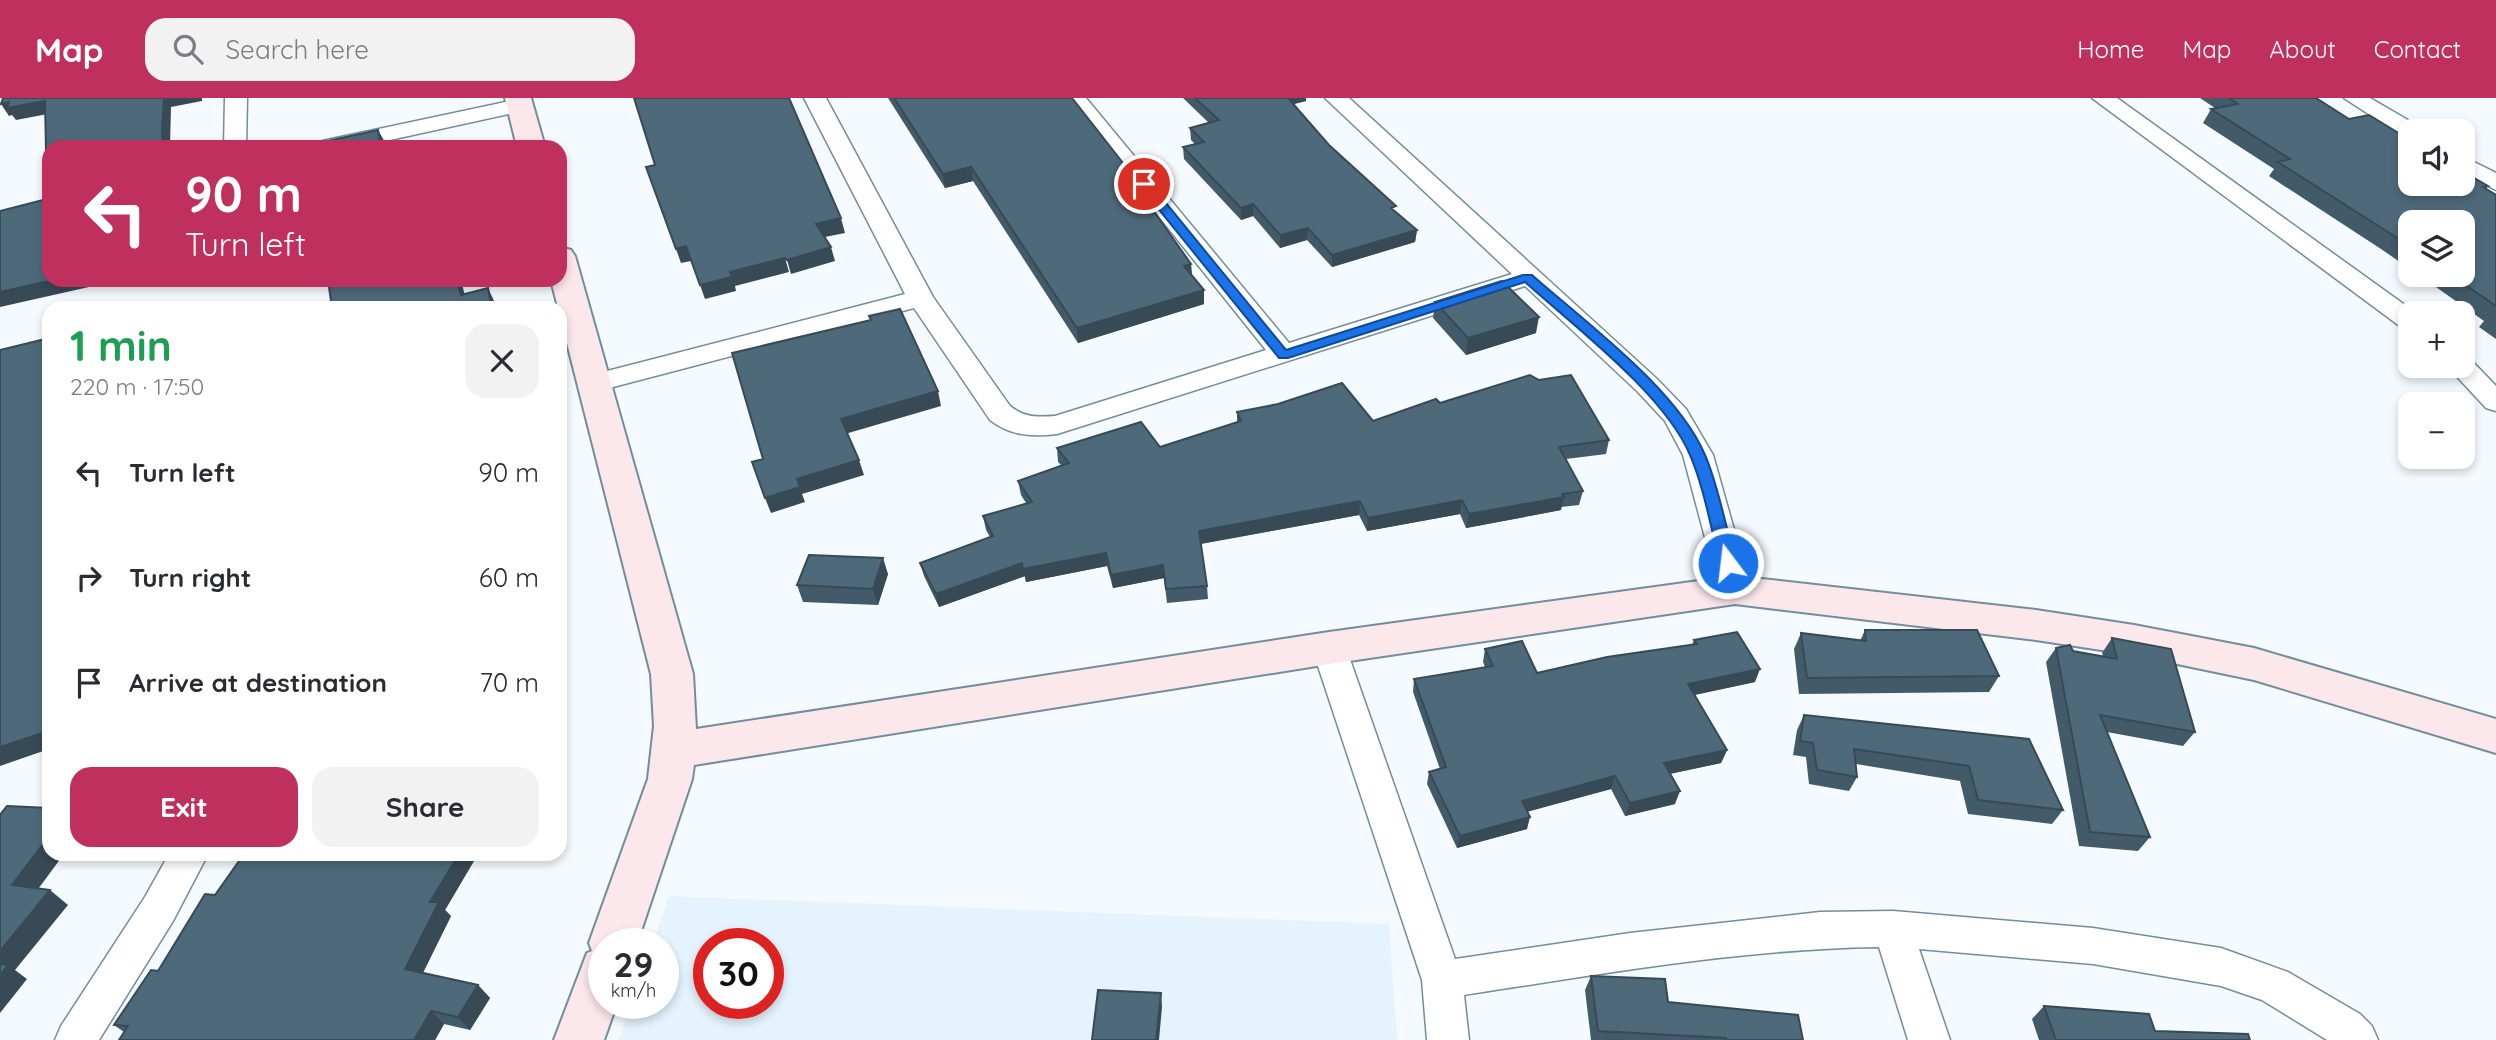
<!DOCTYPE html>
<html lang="en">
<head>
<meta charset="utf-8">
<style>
	:root { --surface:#fff; --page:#f2f2f3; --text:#2b2b33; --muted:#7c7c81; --accent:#bf305e }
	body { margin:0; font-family:Quicksand,sans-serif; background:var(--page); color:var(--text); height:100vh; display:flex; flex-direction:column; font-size:26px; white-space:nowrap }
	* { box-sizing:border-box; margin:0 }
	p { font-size:23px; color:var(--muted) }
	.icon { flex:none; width:38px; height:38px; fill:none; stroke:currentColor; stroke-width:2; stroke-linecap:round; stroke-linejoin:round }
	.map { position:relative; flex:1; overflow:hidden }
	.side { position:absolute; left:42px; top:203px; width:525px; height:560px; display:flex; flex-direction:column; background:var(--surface); border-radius:21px; box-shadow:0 4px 10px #0003 }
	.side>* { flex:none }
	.banner { position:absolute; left:42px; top:42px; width:525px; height:147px; border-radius:21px; box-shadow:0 4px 10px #0003; background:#bf305e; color:#fff; overflow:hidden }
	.fabs { position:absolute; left:2398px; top:21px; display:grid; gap:14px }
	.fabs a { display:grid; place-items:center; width:77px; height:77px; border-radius:14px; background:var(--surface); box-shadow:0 4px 10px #0003; font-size:35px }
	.speed { position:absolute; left:588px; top:830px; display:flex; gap:14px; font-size:35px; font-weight:700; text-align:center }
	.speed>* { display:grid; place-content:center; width:91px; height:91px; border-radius:50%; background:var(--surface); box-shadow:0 4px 10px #0003; line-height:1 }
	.speed small { font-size:18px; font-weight:400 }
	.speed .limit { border:10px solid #d22; background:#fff; color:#111 }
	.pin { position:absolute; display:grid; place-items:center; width:60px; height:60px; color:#fff; margin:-30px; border:4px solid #fff; border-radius:50%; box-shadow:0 2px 7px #0007 }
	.me { position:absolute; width:77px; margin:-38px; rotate:345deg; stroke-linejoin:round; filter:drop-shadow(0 0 5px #0008) }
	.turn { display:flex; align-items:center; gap:24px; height:147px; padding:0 28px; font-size:32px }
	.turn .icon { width:91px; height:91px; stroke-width:2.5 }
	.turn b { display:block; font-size:49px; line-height:60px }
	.round { display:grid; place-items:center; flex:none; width:74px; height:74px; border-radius:21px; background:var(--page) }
	.headline { display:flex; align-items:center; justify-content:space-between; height:119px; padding:0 28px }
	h1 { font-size:42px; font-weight:700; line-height:52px; color:#1e9e55 }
	.cta { display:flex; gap:14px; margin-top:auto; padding:14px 28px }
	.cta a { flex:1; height:80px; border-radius:21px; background:var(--accent); color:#fff; font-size:28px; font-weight:700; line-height:80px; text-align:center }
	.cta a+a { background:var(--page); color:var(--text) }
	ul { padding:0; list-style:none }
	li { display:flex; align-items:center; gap:21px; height:105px; padding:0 28px }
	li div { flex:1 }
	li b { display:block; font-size:26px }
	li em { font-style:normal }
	header { display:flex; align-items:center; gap:42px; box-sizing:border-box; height:98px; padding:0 35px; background:var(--accent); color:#fff }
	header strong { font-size:33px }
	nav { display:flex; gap:38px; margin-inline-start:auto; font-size:24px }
	.search { width:490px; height:63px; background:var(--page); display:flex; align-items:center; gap:18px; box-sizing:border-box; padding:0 24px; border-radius:21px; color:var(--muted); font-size:26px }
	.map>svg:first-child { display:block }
	.built { fill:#e4f3fd; fill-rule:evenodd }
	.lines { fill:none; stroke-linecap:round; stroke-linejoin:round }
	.street-casing { stroke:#718d9e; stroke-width:3 }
	.secondary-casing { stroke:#718d9e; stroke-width:4 }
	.street { fill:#fff; fill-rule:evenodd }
	.secondary { fill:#fce7eb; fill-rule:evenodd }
	.wall { fill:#435b69 }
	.shaded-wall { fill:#374a55 }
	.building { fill:#4e6a7a; stroke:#374a55; stroke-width:2 }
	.route { fill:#1a73e8; stroke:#114b97; stroke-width:2 }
</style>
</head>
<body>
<header>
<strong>Map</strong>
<div class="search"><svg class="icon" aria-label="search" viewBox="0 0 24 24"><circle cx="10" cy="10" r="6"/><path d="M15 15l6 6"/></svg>Search here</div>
<nav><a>Home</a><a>Map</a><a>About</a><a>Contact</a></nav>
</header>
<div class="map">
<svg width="2496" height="942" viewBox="0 0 2496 942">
	<rect width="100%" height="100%" fill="#f4fafe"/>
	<path class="built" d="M 669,798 L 1389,826 L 1397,942 L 619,942 L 632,905 L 663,905 L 663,845 L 653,845 ZM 709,845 L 768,845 L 768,905 L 709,905 Z"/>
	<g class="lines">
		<defs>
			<path id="street" d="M 225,0 L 247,0 L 246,49 L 224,49 Z
				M 804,0 L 826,0 L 933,199 L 1010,308 C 1025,320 1037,319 1055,318 L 1266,252 L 1064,0 L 1086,0 L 1289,245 L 1512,176 L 1325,0 L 1349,0 L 1657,281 L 1686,311 L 1713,357 L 1751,492 L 1746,500 L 1735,504 L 1724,500 L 1719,492 L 1683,357 L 1665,323 L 1637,293 L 1525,188 L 1057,336 C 1032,339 1011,338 990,322 L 914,210 L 594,294 L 584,291 L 580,285 L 584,279 L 905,196 Z
				M 2092,0 L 2117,0 L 2416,215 L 2410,215 L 2410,231 L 2401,229 Z
				M 2344,0 L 2370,0 L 2418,28 L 2421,33 L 2410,33 L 2410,40 L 2402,38 Z
				M 519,1 L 527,2 L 530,7 L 527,12 L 358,49 L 316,49 L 319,44 L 327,42 Z
				M 2462,58 L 2496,75 L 2496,92 L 2462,75 Z
				M 2462,260 L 2471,262 L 2496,288 L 2496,313 L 2486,310 L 2447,268 L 2462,268 Z
				M 1329,537 L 1341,541 L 1346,550 L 1455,861 L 1630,835 L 1820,814 L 1893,813 L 2093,830 L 2221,850 L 2288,874 L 2360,916 L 2372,928 L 2378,942 L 2327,942 L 2262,902 L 2221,888 L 2093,866 L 1919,851 L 1950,942 L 1908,942 L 1879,849 C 1740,851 1601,876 1464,897 L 1469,942 L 1427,942 L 1422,882 L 1312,550 L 1317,541 Z
				M 169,756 L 208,756 L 173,823 L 99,942 L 55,942 L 61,928 L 145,799 Z"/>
			<path id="secondary" d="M 505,0 L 531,0 L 545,49 L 517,49 Z
				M 560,149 L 571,152 L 575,158 L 693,576 L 696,631 L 1329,534 L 1735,478 L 2036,512 L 2134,527 L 2254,550 L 2496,621 L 2496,655 L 2254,582 L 2134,557 L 2036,542 L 1735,506 L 1329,566 L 694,667 L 692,681 L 637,845 L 604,845 L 604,905 L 617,905 L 604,942 L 554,942 L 587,855 L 592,853 L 589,845 L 648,681 L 654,628 L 651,576 L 551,182 L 560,182 Z"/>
		</defs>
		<use href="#street" class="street-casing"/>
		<use href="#secondary" class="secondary-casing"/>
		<use href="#street" class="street"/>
		<use href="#secondary" class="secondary"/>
	</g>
	<path class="wall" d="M 888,0 L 1072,0 L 1130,74 L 1130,79 L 1191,166 L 1192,178 L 1204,206 L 1078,245 L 973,83 L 945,90 Z
		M 1183,0 L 1306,0 L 1306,3 L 1294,6 L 1329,47 L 1395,113 L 1417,132 L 1415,144 L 1332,169 L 1307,142 L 1280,150 L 1253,118 L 1241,122 L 1184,61 L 1183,49 L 1195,46 L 1191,42 L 1190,30 L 1209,25 Z
		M 2200,0 L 2316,0 L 2349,21 L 2488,88 L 2486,91 L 2496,97 L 2496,241 L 2479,229 L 2484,223 L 2419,177 L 2462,177 L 2410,124 L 2410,171 L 2381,151 L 2269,78 L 2274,71 L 2203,25 L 2211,11 L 2215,10 Z
		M 1435,204 L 1536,235 L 1466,257 L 1433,220 Z
		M 1440,305 L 1609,342 L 1606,356 L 1566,361 L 1583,393 L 1579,407 L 1561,409 L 1561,412 L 1466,430 L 1460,416 L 1367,433 L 1359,417 L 1201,446 L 1207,488 L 1208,501 L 1167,505 L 1164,480 L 1113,490 L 1107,468 L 1026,484 L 1025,478 L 939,509 L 924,478 L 920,465 L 990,439 L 986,432 L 983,418 L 1026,405 L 1021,397 L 1018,383 L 1062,368 L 1058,364 L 1057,350 L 1160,349 L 1237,325 L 1237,314 L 1373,323 Z
		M 888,476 L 878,507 L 803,504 L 797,487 Z
		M 1865,532 L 1999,578 L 1989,594 L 1799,596 L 1794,551 L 1801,535 L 1860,543 Z
		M 2112,540 L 2195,634 L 2183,648 L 2107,634 L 2150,739 L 2138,753 L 2079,748 L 2046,564 L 2056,550 L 2103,558 L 2102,555 Z
		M 1694,542 L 1755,584 L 1695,597 L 1727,652 L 1721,665 L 1670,676 L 1675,706 L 1625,718 L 1611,691 L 1528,713 L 1527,731 L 1457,750 L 1427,686 L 1429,674 L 1440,671 L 1413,594 L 1414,581 L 1485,569 L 1483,564 L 1485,551 L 1537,575 L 1692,547 Z
		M 1804,617 L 2029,641 L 2063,712 L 2052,726 L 1968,716 L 1960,683 L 1856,666 L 1857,679 L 1849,693 L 1809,686 L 1806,659 L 1793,657 L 1797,632 Z
		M 244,756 L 478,756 L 445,812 L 451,818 L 423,875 L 478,887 L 490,900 L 470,932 L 444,926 L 435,942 L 119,942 L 124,934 L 114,927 L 158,873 L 215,797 Z
		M 1591,878 L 1668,904 L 1803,942 L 1591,942 L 1585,892 Z
		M 2044,908 L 2155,933 L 2250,942 L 2039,942 L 2032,921 Z"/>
	<path class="shaded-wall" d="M 164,0 L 202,0 L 202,3 L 171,9 L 170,49 L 163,49 L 162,31 Z
		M 1285,0 L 1306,0 L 1306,3 L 1285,8 Z
		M 45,3 L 53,15 L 16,22 L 12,17 L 9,18 L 1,6 L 9,4 Z
		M 378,32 L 386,46 L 386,49 L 381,49 Z
		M 971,69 L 973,83 L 945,90 L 943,76 Z
		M 1253,106 L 1253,118 L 1241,122 L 1241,110 Z
		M 841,120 L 845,135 L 820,140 L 816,126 Z
		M 1308,130 L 1307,142 L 1280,150 L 1280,137 Z
		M 1417,132 L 1415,144 L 1332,169 L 1332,157 Z
		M 686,148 L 691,163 L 681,165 L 676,151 Z
		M 831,149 L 835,163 L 791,176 L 787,162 Z
		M 785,160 L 789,174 L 735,188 L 736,193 L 705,201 L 700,187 L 730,174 Z
		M 1191,166 L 1192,181 L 1184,168 Z
		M 53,182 L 120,182 L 0,209 L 0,194 Z
		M 457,182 L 461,182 L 468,210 L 461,197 Z
		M 488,190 L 495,205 L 496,210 L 492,210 Z
		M 1204,192 L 1204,206 L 1078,245 L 1077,230 Z
		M 1539,219 L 1536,235 L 1466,257 L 1468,240 Z
		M 938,293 L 941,308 L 845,336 L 841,321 Z
		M 859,362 L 864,377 L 802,396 L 805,404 L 771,415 L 765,400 L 797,381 Z
		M 1564,399 L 1561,412 L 1466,430 L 1469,416 Z
		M 1462,402 L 1460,416 L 1367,433 L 1368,420 Z
		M 1360,403 L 1359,417 L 1199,446 L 1199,433 Z
		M 1106,455 L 1107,468 L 1026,484 L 1023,471 Z
		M 883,460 L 888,476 L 878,507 L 873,491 Z
		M 1022,465 L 1025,478 L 939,509 L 936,496 Z
		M 1163,467 L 1164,480 L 1113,490 L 1111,477 Z
		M 1760,571 L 1755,584 L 1683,599 L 1688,586 Z
		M 49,633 L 49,651 L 0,668 L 0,649 Z
		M 1727,652 L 1721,665 L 1659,678 L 1664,665 Z
		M 1615,678 L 1611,691 L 1519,716 L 1522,703 Z
		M 1680,693 L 1675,706 L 1625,718 L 1630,705 Z
		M 1530,719 L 1527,731 L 1457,750 L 1460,738 Z
		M 49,738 L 49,756 L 64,756 L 30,802 L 12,787 Z
		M 459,756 L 478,756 L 445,812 L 451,818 L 418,884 L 405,871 L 430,804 Z
		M 50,792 L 68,807 L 15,872 L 27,881 L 0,915 L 0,853 Z
		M 478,887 L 490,900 L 470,932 L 458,919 Z
		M 1161,895 L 1162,909 L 1159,942 L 1156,942 Z
		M 431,913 L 444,926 L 435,942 L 414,942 Z"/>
	<path class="building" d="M 3,0 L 164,0 L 162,31 L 163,49 L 49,49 L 49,182 L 53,182 L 0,194 L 0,113 L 47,101 L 45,3 L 7,10 L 9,4 L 1,6 Z
		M 634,0 L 789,0 L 841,120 L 816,126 L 831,149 L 787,162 L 785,160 L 730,174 L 732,179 L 700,187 L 686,148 L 676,151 L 646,69 L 655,67 Z
		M 894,0 L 1072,0 L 1130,74 L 1127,75 L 1191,166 L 1184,168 L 1204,192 L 1077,230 L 971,69 L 943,76 Z
		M 1195,0 L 1288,0 L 1329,47 L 1396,108 L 1391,110 L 1417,132 L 1332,157 L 1308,130 L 1280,137 L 1253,106 L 1241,110 L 1183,49 L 1204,44 L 1190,30 L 1219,22 Z
		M 2229,0 L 2316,0 L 2349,21 L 2369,17 L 2410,42 L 2410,86 L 2462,86 L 2462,73 L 2488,88 L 2483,89 L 2496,97 L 2496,208 L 2451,177 L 2462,177 L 2462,124 L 2410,124 L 2410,148 L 2278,64 L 2290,61 L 2211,11 L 2238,6 Z
		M 378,32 L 381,49 L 300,49 Z
		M 328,182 L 457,182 L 461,197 L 488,190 L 492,210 L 332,210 Z
		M 1502,183 L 1539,219 L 1468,240 L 1435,204 Z
		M 900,211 L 938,293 L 841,321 L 859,362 L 797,381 L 800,389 L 765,400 L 752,364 L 763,361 L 732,255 L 871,222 L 869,218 Z
		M 49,240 L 49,633 L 0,649 L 0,252 Z
		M 1530,277 L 1539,282 L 1571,277 L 1609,342 L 1559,349 L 1583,393 L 1562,396 L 1564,399 L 1469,416 L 1462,402 L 1368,420 L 1360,403 L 1199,433 L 1207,488 L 1166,491 L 1163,467 L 1111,477 L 1106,455 L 1023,471 L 1022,465 L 936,496 L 920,465 L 993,438 L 983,418 L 1032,404 L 1018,383 L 1069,365 L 1057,350 L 1141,324 L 1160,349 L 1241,323 L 1237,314 L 1278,306 L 1342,285 L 1373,323 L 1436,301 L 1440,305 Z
		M 809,457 L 883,460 L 873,491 L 797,487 Z
		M 1865,532 L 1977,532 L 1999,578 L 1807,580 L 1801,535 L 1866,543 Z
		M 1737,534 L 1760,571 L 1688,586 L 1727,652 L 1664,665 L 1680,693 L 1630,705 L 1615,678 L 1522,703 L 1530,719 L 1460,738 L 1429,674 L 1446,669 L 1414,581 L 1493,568 L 1485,551 L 1522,543 L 1537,575 L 1607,559 L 1697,546 L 1694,542 Z
		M 2112,540 L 2171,551 L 2195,634 L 2100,617 L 2150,739 L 2090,734 L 2056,550 L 2070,547 L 2073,553 L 2117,561 Z
		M 1804,617 L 2029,641 L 2063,712 L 1978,702 L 1969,668 L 1854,651 L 1857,679 L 1817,672 L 1813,645 L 1800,643 Z
		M 7,708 L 49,710 L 49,738 L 12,787 L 50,792 L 0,853 L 0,717 Z
		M 244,756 L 459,756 L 430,804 L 439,804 L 405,871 L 478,887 L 458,919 L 431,913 L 414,942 L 119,942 L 128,928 L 114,927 L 151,872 L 158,873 L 205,796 L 215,797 Z
		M 0,866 L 8,867 L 0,877 Z
		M 1591,878 L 1665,881 L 1668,904 L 1798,917 L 1803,942 L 1726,942 L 1726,940 L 1598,933 Z
		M 1098,892 L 1161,895 L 1156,942 L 1092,942 Z
		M 2044,908 L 2149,916 L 2155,933 L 2248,936 L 2250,942 L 2056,942 Z"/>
	<path class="route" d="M 1144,82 L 1148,83 L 1286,252 L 1523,177 L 1532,177 C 1586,225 1677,291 1705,357 C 1719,389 1726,431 1736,465 L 1733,469 L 1728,471 L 1720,465 C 1711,431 1704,389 1690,357 C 1665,297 1575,229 1525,184 L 1288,260 L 1279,260 L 1140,88 L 1138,86 Z"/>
</svg>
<div class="fabs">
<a><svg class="icon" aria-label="sound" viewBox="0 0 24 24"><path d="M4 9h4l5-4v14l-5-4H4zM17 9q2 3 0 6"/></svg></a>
<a><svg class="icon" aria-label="layers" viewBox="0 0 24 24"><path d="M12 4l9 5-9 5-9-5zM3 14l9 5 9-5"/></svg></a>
<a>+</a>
<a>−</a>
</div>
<div class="speed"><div>29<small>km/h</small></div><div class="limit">30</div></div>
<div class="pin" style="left:1144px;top:86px;background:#d93025"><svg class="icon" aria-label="arrive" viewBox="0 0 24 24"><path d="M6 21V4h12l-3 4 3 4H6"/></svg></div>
<svg class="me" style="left:1728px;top:465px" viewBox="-20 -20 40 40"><circle r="17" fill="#1a73e8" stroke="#fff" stroke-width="3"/><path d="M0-11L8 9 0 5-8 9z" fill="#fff"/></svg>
<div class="banner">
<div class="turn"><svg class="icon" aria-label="left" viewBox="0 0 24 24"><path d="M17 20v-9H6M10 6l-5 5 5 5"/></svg><div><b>90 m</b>Turn left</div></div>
</div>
<section class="side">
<div class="headline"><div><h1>1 min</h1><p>220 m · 17:50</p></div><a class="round"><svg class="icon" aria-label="close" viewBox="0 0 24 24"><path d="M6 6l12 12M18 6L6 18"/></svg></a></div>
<ul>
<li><svg class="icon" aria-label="left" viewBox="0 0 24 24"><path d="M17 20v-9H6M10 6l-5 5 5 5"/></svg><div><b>Turn left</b></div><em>90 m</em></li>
<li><svg class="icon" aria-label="right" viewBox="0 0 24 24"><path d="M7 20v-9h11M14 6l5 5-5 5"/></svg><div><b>Turn right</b></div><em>60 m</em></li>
<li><svg class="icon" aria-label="arrive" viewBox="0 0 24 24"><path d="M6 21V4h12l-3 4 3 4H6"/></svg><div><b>Arrive at destination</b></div><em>70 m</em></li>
</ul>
<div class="cta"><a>Exit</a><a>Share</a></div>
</section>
</div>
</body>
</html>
